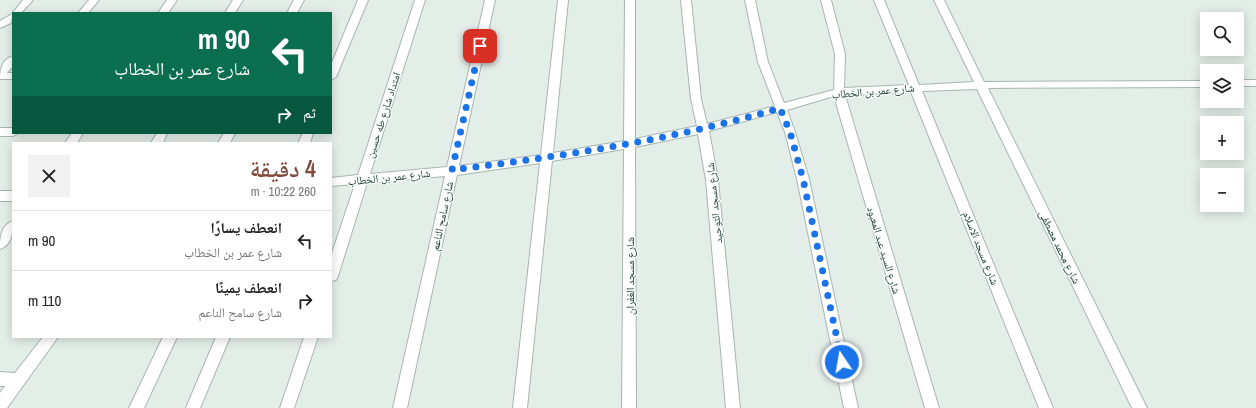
<!DOCTYPE html>
<html lang="ar">
<head>
<meta charset="utf-8">
<style>
	:root { --surface:#fff; --page:#f2f2f2; --text:#222; --muted:#767676; --line:#e0e0e0; --accent:#814a3c }
	body { margin:0; font-family:"Archivo Narrow","Noto Naskh Arabic",sans-serif; background:var(--page); color:var(--text); direction:rtl; height:100vh; display:flex; flex-direction:column; font-size:15px; white-space:nowrap }
	* { box-sizing:border-box; margin:0 }
	p { font-size:13px; color:var(--muted) }
	.icon { flex:none; width:22px; height:22px; fill:none; stroke:currentColor; stroke-width:2; stroke-linecap:round; stroke-linejoin:round }
	.map { position:relative; flex:1; overflow:hidden; direction:ltr }
	.details { position:absolute; left:12px; top:142px; width:320px; height:196px; display:flex; flex-direction:column; background:var(--surface); border-radius:0px; box-shadow:0 2px 10px #0003; direction:rtl }
	.details>* { flex:none }
	.banner { position:absolute; left:12px; top:12px; width:320px; height:122px; border-radius:0px; box-shadow:0 2px 10px #0003; direction:rtl; background:#0b6e4f; color:#fff; overflow:hidden }
	.buttons { position:absolute; left:1200px; top:12px; display:grid; gap:8px }
	.buttons a { display:grid; place-items:center; width:44px; height:44px; border-radius:0px; background:var(--surface); box-shadow:0 2px 10px #0003; font-size:20px }
	.pin { position:absolute; display:grid; place-items:center; width:34px; height:34px; color:#fff; margin:-17px; border-radius:8px; box-shadow:0 2px 6px #0006 }
	.me { position:absolute; width:44px; margin:-22px; rotate:348deg; stroke-linejoin:round; filter:drop-shadow(0 0 3px #0008) }
	.turn { display:flex; align-items:center; gap:14px; height:84px; padding:0 16px; font-size:18px }
	.turn .icon { width:52px; height:52px; stroke-width:2.5 }
	.turn b { display:block; font-size:28px; line-height:34px }
	.then { display:flex; align-items:center; height:38px; padding:0 16px; background:#0003; gap:8px; font-size:15px }
	.round { display:grid; place-items:center; flex:none; width:42px; height:42px; border-radius:0px; background:var(--page) }
	.headline { display:flex; align-items:center; justify-content:space-between; height:68px; padding:0 16px }
	h1 { font-size:24px; font-weight:600; line-height:30px; color:var(--accent) }
	ul { padding:0; list-style:none }
	li { display:flex; align-items:center; gap:12px; height:60px; padding:0 16px; border-top:1px solid var(--line) }
	li div { flex:1 }
	li b { display:block; font-size:15px }
	li em { font-style:normal }
	.map>svg:first-child { display:block }
	.lines { fill:none; stroke-linecap:round; stroke-linejoin:round }
	.minor-casing { stroke:#a6b6b0; stroke-width:2 }
	.minor { fill:#fff; fill-rule:evenodd }
	.route { stroke:#1a73e8; stroke-width:7; stroke-dasharray:0 12.6 }
	.labels { text-anchor:middle; stroke-width:3; stroke-linejoin:round; paint-order:stroke }
	.street-label { font-size:11px; fill:#234037; stroke:#f5faf7 }
</style>
</head>
<body>
<div class="map">
<svg width="1256" height="408" viewBox="0 0 1256 408">
	<rect width="100%" height="100%" fill="#e4eee9"/>
	<g class="lines">
		<defs>
			<path id="minor" d="M 23,0 L 33,0 L 21,13 L 13,13 L 11,23 L 0,28 L 0,21 L 12,14 Z
				M 89,0 L 99,0 L 88,13 L 78,13 Z
				M 167,0 L 177,0 L 168,13 L 158,13 Z
				M 233,0 L 243,0 L 235,13 L 225,13 Z
				M 294,0 L 304,0 L 297,13 L 287,13 Z
				M 358,0 L 368,0 L 336,77 L 331,80 L 331,65 Z
				M 415,0 L 425,0 L 370,174 L 447,167 L 485,0 L 495,0 L 459,166 L 541,155 L 558,0 L 568,0 L 553,153 L 624,141 L 625,0 L 635,0 L 635,139 L 697,126 L 691,99 L 681,0 L 691,0 L 701,99 L 707,124 L 775,106 L 758,62 L 745,0 L 755,0 L 768,62 L 784,103 L 834,90 L 835,54 L 821,0 L 831,0 L 845,54 L 844,88 L 909,85 L 874,0 L 884,0 L 919,85 L 974,82 L 934,0 L 944,0 L 984,82 L 1207,81 L 1207,87 L 988,88 L 1147,408 L 1132,408 L 977,89 L 922,91 L 1053,408 L 1039,408 L 911,92 L 845,95 L 939,408 L 925,408 L 834,96 L 787,110 L 795,132 L 809,179 L 858,408 L 844,408 L 797,179 L 785,132 L 777,112 L 709,131 L 718,180 L 740,408 L 726,408 L 706,180 L 698,134 L 635,147 L 636,408 L 622,408 L 624,149 L 552,161 L 527,408 L 513,408 L 540,163 L 457,175 L 407,408 L 393,408 L 445,176 L 367,183 L 338,276 L 336,280 L 331,281 L 331,256 L 355,184 L 331,186 L 331,178 L 358,175 Z
				M 13,56 L 13,66 L 7,73 L 13,73 L 13,79 L 0,79 C 0,70 2,59 13,56 Z
				M 1237,80 L 1256,80 L 1256,86 L 1237,86 Z
				M 0,128 L 13,128 L 13,133 L 18,133 L 13,136 L 0,136 Z
				M 72,133 L 83,133 L 77,143 L 65,143 Z
				M 157,133 L 167,133 L 163,143 L 151,143 Z
				M 224,133 L 235,133 L 230,143 L 218,143 Z
				M 303,133 L 313,133 L 310,143 L 298,143 Z
				M 0,191 L 13,191 L 13,201 L 0,201 Z
				M 13,221 C 13,232 12,245 0,249 C 0,238 1,225 13,221 Z
				M 43,337 L 58,337 L 7,408 L 0,408 L 0,393 L 5,386 L 0,386 L 0,372 L 15,373 Z
				M 163,337 L 177,337 L 144,408 L 129,408 Z
				M 216,337 L 230,337 L 200,408 L 186,408 Z
				M 304,337 L 318,337 L 294,408 L 280,408 Z"/>
		</defs>
		<use href="#minor" class="minor-casing"/>
		<use href="#minor" class="minor"/>
	</g>
	<g class="lines">
		<path class="route" d="M 480,46 L 452,170 C 563,156 673,140 780,108 L 790,132 L 803,179 L 842,362"/>
	</g>
	<g class="labels">
		<g class="street-label">
			<text transform="translate(873 91) rotate(-5)" y="4">شارع عمر بن الخطاب</text>
			<text transform="translate(383 115) rotate(-72)" y="4">امتداد شارع طه حسين</text>
			<text transform="translate(389 177) rotate(-6)" y="4">شارع عمر بن الخطاب</text>
			<text transform="translate(714 203) rotate(-96)" y="4">شارع مسجد التوحيد</text>
			<text transform="translate(442 216) rotate(-78)" y="4">شارع سامح الناعم</text>
			<text transform="translate(1060 247) rotate(64)" y="4">شارع محمد مصطفى</text>
			<text transform="translate(981 248) rotate(68)" y="4">شارع مسجد الاسلام</text>
			<text transform="translate(884 250) rotate(73)" y="4">شارع السيد عبد المعبود</text>
			<text transform="translate(630 276) rotate(-90)" y="4">شارع مسجد الغفران</text>
		</g>
	</g>
</svg>
<div class="buttons">
<a><svg class="icon" aria-label="search" viewBox="0 0 24 24"><circle cx="10" cy="10" r="6"/><path d="M15 15l6 6"/></svg></a>
<a><svg class="icon" aria-label="layers" viewBox="0 0 24 24"><path d="M12 4l9 5-9 5-9-5zM3 14l9 5 9-5"/></svg></a>
<a>+</a>
<a>−</a>
</div>
<div class="pin" style="left:480px;top:46px;background:#d93025"><svg class="icon" aria-label="arrive" viewBox="0 0 24 24"><path d="M6 21V4h12l-3 4 3 4H6"/></svg></div>
<svg class="me" style="left:842px;top:362px" viewBox="-20 -20 40 40"><circle r="17" fill="#1a73e8" stroke="#fff" stroke-width="3"/><path d="M0-11L8 9 0 5-8 9z" fill="#fff"/></svg>
<div class="banner">
<div class="turn"><svg class="icon" aria-label="left" viewBox="0 0 24 24"><path d="M17 20v-9H6M10 6l-5 5 5 5"/></svg><div><b>90 m</b>شارع عمر بن الخطاب</div></div>
<div class="then">ثم<svg class="icon" aria-label="right" viewBox="0 0 24 24"><path d="M7 20v-9h11M14 6l5 5-5 5"/></svg></div>
</div>
<section class="details">
<div class="headline"><div><h1>4 دقيقة</h1><p>260 m · 10:22</p></div><a class="round"><svg class="icon" aria-label="close" viewBox="0 0 24 24"><path d="M6 6l12 12M18 6L6 18"/></svg></a></div>
<ul>
<li><svg class="icon" aria-label="left" viewBox="0 0 24 24"><path d="M17 20v-9H6M10 6l-5 5 5 5"/></svg><div><b>انعطف يسارًا</b><p>شارع عمر بن الخطاب</p></div><em>90 m</em></li>
<li><svg class="icon" aria-label="right" viewBox="0 0 24 24"><path d="M7 20v-9h11M14 6l5 5-5 5"/></svg><div><b>انعطف يمينًا</b><p>شارع سامح الناعم</p></div><em>110 m</em></li>
</ul>
</section>
</div>
</body>
</html>
